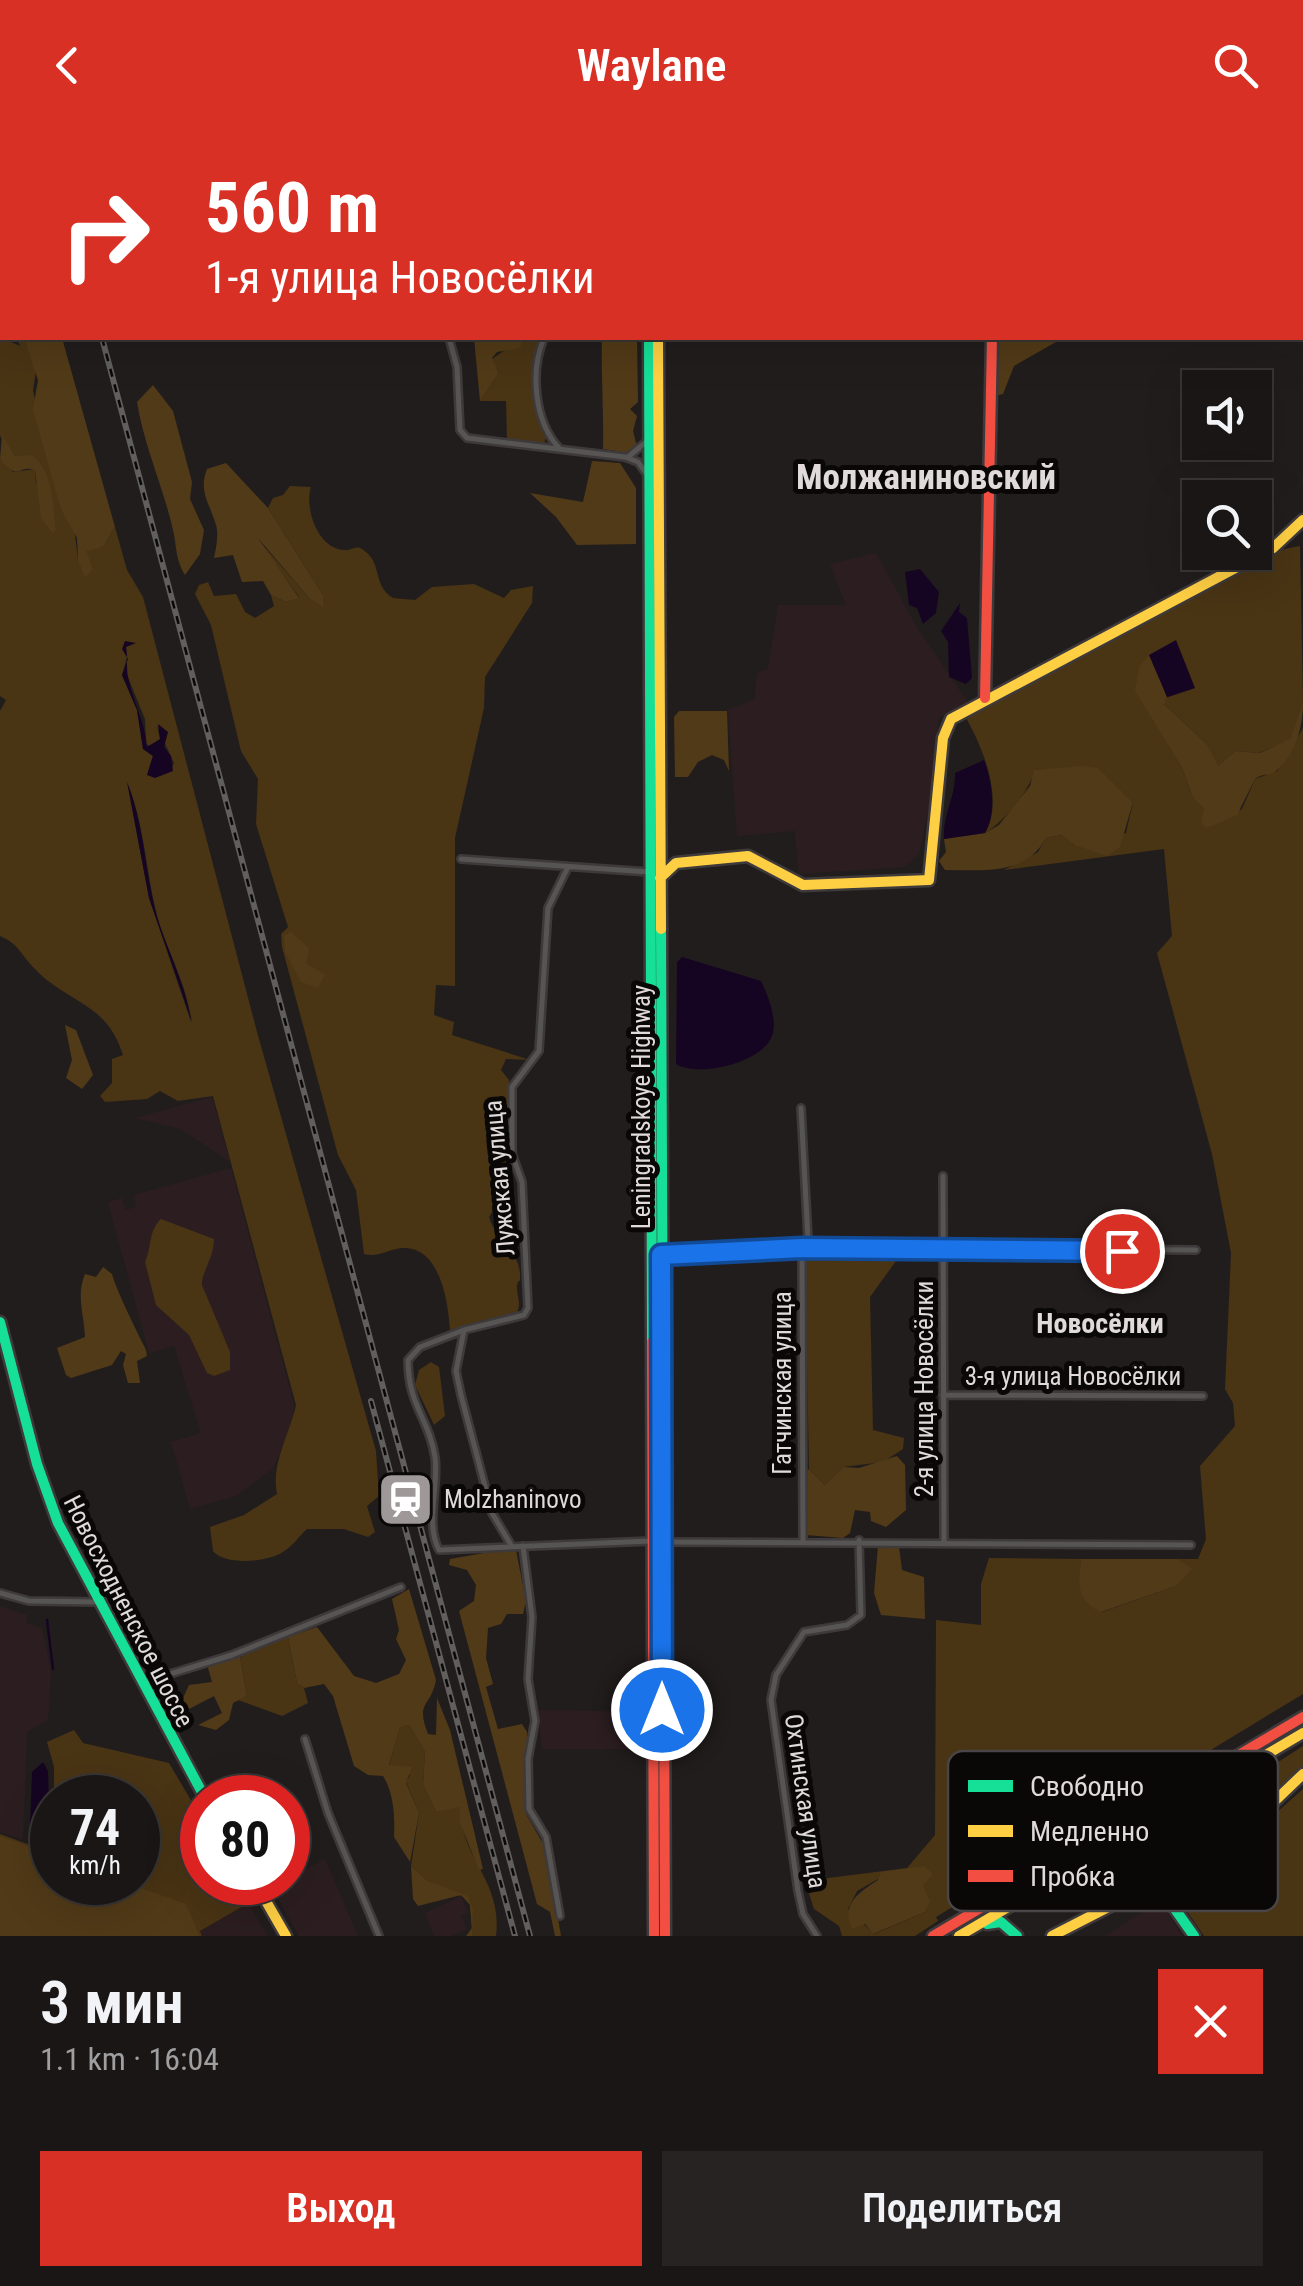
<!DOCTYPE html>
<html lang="ru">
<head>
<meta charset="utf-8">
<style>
	:root { --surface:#1a1616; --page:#272323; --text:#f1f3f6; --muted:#9f9fa1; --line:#383535; --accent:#d93025 }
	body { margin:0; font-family:"Roboto Condensed",sans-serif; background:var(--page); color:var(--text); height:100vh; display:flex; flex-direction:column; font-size:38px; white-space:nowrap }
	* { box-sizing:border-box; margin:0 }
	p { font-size:32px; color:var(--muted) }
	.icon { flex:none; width:55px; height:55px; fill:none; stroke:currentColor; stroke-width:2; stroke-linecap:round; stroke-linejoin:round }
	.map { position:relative; height:1806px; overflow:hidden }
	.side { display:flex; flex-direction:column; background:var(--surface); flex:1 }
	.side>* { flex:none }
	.banner { position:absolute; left:0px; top:0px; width:1305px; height:210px; box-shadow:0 10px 40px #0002,0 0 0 2px var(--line); background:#d93025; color:#fff; overflow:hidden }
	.buttons { position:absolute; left:1182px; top:240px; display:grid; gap:20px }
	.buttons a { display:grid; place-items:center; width:90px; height:90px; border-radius:0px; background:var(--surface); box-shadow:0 10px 40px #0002,0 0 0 2px var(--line); font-size:50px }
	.speed { position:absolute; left:30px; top:1645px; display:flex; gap:20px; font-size:50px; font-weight:700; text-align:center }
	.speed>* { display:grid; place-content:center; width:130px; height:130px; border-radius:50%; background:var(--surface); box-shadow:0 10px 40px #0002,0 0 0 2px var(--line); line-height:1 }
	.speed small { font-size:25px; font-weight:400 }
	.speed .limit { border:15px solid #d22; background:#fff; color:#111 }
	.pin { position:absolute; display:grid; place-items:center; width:85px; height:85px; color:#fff; margin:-42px; border:5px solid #fff; border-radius:50%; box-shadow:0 2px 10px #0007 }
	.me { position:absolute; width:110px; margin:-55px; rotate:0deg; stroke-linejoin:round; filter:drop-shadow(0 0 8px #0008) }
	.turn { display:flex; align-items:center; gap:35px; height:210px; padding:0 40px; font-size:45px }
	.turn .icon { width:130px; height:130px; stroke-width:2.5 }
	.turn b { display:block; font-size:70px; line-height:85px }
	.round { display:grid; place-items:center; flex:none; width:105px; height:105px; border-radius:0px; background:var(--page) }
	.summary { display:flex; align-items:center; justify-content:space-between; height:170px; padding:0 40px }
	h1 { font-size:60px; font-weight:600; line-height:75px }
	.primary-button { display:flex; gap:20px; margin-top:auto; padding:20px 40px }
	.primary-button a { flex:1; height:115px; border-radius:0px; background:var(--accent); color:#fff; font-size:40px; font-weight:600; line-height:115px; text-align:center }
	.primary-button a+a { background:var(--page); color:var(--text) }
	header { display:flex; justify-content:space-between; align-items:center; height:130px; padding:0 40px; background:var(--accent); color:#fff; font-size:45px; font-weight:600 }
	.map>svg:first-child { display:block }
	.built { fill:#2c1e20 }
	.green { fill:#493414; fill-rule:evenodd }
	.forest { fill:#513a17 }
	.water { fill:#160522 }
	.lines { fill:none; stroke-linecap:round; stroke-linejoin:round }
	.stream { stroke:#160522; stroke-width:2.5 }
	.street-casing { stroke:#3e393a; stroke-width:10 }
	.fast-casing { stroke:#3e393a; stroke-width:15 }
	.slow-casing { stroke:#3e393a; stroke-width:15 }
	.jam-casing { stroke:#3e393a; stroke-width:15 }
	.street { stroke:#575454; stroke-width:5 }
	.fast { stroke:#16e098; stroke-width:10 }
	.slow { stroke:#ffcf43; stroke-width:10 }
	.jam { stroke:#f24e42; stroke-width:10 }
	.rail-casing { stroke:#615e5e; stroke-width:6 }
	.rail { stroke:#0a0707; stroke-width:2.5; stroke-dasharray:8; stroke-linecap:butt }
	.route-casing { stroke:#114b97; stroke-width:25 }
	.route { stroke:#1a73e8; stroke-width:18 }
	.labels { text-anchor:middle; stroke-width:10; stroke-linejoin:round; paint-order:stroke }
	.street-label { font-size:25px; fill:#e0dadb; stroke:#0a0707 }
	.poi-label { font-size:25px; fill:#e0dadb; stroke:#0a0707; text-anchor:start }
	.neighbourhood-label { font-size:28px; font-weight:bold; fill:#e0dadb; stroke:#0a0707 }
	.district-label { font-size:35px; font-weight:bold; fill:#e0dadb; stroke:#0a0707 }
	.key { fill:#0a0707; stroke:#4a4647; stroke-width:2.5 }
	.key-label { font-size:28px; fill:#e0dadb }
</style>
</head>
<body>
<header><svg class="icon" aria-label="back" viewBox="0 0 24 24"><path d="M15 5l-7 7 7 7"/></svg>Waylane<svg class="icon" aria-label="search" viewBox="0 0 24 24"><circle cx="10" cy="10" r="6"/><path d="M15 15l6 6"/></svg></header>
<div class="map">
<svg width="1303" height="1806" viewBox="0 0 1303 1806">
	<rect width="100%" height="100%" fill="#221d1d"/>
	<path class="built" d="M 876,423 L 916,496 L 969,574 L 939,587 L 931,668 L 919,724 L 904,737 L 799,744 L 795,701 L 737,706 L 728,580 L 755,569 L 757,543 L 768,539 L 778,475 L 846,475 L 830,434 Z
		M 212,967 L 230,1032 L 181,999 L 135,988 Z
		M 231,1038 L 294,1275 L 290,1302 L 273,1338 L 236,1366 L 190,1379 L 171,1312 L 201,1303 L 174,1216 L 149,1223 L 108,1072 L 122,1068 L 125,1080 L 136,1077 L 134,1065 Z
		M 0,1476 L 27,1485 L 26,1493 L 42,1498 L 51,1540 L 48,1590 L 27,1602 L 23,1710 L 0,1702 Z
		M 538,1580 L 639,1582 L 639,1619 L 542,1619 Z
		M 288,1705 L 306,1739 L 325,1729 L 358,1806 L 299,1806 L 269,1753 L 288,1752 Z
		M 461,1766 L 468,1782 L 461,1786 L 467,1799 L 451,1806 L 434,1806 L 425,1783 Z
		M 1160,1771 L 1182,1806 L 1105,1806 Z
		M 248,1773 L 268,1806 L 202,1806 L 200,1801 Z"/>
	<path class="green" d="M 890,0 L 1303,0 L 1303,56 L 1302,2 Z
		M 0,188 L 2,208 L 20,216 L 17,208 L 24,208 L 36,240 L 33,261 L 61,380 L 74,397 L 78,430 L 85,420 L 103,417 L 115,397 L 127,440 L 143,467 L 257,902 L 376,1321 L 379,1366 L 367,1376 L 375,1402 L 368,1407 L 344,1399 L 307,1399 C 299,1406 293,1416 283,1422 C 268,1432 225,1436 213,1421 L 210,1397 L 244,1385 L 277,1364 C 271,1334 289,1306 296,1275 L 213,966 L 178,971 L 160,961 L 147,969 L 105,972 L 100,966 L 112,953 L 112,929 L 123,925 C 106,871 69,875 34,838 C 22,826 18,813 0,806 L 0,581 L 6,570 L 0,566 L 0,329 L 13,342 L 35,339 L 36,352 L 56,399 L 45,343 L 15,326 L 0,306 ZM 127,527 L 127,545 L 145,589 L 146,614 L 152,617 L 160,609 L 157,596 L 174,633 L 170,642 L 147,645 L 153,626 L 143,619 L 137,580 L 122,545 ZM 128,655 C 147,702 146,754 162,802 C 173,832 188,860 191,892 L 149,768 Z
		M 523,208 L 539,208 C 529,242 529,276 546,308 L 544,313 L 507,309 L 506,271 L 480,271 L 499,243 L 492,229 Z
		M 290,356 L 311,357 C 304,378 318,420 345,420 C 355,420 356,413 366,422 C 382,435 373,456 393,468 L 415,470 L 432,457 L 474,454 L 504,468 L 511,460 L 533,456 L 532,473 L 485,547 L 484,578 L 455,708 L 455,856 L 436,855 L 434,885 L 454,892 L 452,905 L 530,930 L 506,929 L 501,940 L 509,950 L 507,1023 L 513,1047 L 489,1087 C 495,1109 518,1120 520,1143 C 521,1158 517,1145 517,1159 C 518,1170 521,1173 517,1183 L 450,1200 C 448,1173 441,1116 402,1118 C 389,1119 378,1128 364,1124 L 356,1060 L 338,1025 L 282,817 L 281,804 L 288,797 L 256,694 L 258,649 L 241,621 L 211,495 L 195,464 L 199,455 L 208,452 L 214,466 L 236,464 L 245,482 L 255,488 L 274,476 L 271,465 L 286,472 L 299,467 L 255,406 L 308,467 L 323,465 L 268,378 L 273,368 L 283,365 Z
		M 1300,416 L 1303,571 L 1290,610 L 1259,623 L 1235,621 L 1217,637 L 1207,614 L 1164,574 L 1163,569 L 1195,558 L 1140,568 L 1182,638 L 1193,668 L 1221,690 L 1242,679 L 1255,649 L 1277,641 L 1303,598 L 1303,1564 L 936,1787 L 938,1791 L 915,1806 L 842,1806 L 839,1796 L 814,1779 L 805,1751 L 907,1738 L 935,1705 L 936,1490 L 981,1495 L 981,1454 L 989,1428 L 1081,1429 C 1080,1451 1076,1470 1102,1482 L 1176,1456 L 1177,1429 L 1198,1429 L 1206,1409 L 1200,1336 L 1235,1296 L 1233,1273 L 1225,1259 L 1231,1123 L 1212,1024 L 1157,823 L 1172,806 L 1164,719 L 1004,740 L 1038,722 L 1046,708 L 1063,705 L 1075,715 L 1126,703 L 1133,672 L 1099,638 L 1035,640 C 1028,663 1005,691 985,703 C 1005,669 982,616 965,586 L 1284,419 ZM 878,1749 L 925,1782 L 874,1804 L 848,1779 L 857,1761 Z
		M 161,1089 L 214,1109 C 214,1128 201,1143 202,1155 L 230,1222 L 230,1240 L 214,1246 L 207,1243 L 189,1205 L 156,1175 L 145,1132 C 152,1117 148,1101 161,1089 Z
		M 805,1122 L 901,1124 L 870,1167 L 873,1300 L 904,1308 L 903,1319 L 883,1332 L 843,1337 L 825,1355 L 809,1339 Z
		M 431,1232 L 439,1237 L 445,1286 L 434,1295 L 415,1255 L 419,1240 Z
		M 288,1507 L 297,1553 L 304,1558 L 308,1573 L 282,1586 L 238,1570 L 247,1566 L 240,1527 Z
		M 409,1595 L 425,1622 L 423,1655 L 436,1682 L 460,1676 C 459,1727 503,1750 496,1806 L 472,1806 L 470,1770 L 428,1751 L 411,1736 L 419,1683 L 406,1652 L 410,1645 L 389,1636 L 400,1596 Z
		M 74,1600 L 83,1613 L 169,1633 L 202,1689 L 202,1752 L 241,1753 L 252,1771 L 200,1801 L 202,1806 L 0,1806 L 0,1704 L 52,1723 L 52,1752 L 138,1752 L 138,1668 L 54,1667 L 54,1637 L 47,1612 Z
		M 1303,1616 L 1303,1636 C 1268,1669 1218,1733 1169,1738 L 1218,1708 L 1213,1689 L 1258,1645 Z
		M 1303,1659 L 1303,1806 L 1204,1806 L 1175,1764 L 1178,1752 L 1238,1717 Z"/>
	<path class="forest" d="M 24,208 L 62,208 L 115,397 L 103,417 L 86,421 L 93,439 L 85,448 L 78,430 L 77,408 L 61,380 L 33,280 L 38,250 Z
		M 474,208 L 523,208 L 520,218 L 497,222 L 492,228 L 499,243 L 480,271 Z
		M 602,208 L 637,208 L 638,272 L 630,279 L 637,286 L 633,301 L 637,317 L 628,323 L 603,319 C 604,286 601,246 602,208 Z
		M 997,208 L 1063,208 L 1014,236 L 1003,264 L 995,266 Z
		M 153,255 L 173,281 L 192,352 L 190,369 L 204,400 L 200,424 L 185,445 C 175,428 177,417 173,400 C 163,356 144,316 137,272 Z
		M 2,305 L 15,326 L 31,325 C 54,340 52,375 56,399 L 53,404 L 41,388 L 35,340 C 18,334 19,353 0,329 Z
		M 592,331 L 620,333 L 636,358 L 636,414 L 577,415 L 556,387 L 530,363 L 583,372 Z
		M 226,333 L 268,378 L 323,465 L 323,477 L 308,467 L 258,408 L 299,468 L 286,472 L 271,465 L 263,451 L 242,452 L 233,425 L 214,428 C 216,418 219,405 216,395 C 210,374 198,361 207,339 Z
		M 1149,525 L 1167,567 L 1164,574 L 1207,614 L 1218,636 L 1235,621 L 1260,623 L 1290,609 L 1303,571 C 1303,596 1297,622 1277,640 C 1269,648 1264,642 1255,649 L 1237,685 L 1207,698 L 1201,693 L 1204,678 L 1193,668 L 1182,638 L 1135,561 L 1139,537 Z
		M 679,581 L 727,581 L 729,641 L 724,630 L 712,625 L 698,632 L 688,647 L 675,647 L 674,587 Z
		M 1083,636 L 1099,638 L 1133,672 L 1120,717 L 1107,726 L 1075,715 L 1062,705 L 1046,708 C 1025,746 985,740 945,740 L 939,731 L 946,722 L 944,709 L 985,703 L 999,695 L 1030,656 L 1034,640 Z
		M 291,802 L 309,818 L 306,834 L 325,844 L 318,858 L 301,852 L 285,822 L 284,805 Z
		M 65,895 L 76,900 L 93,945 L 82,959 L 66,948 L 72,930 Z
		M 103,1137 L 112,1144 C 116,1160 138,1204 146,1220 L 147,1226 L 137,1231 L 140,1253 L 128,1253 L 123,1235 L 126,1224 L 121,1221 L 112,1235 L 71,1248 L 66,1245 L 57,1218 L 85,1207 C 84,1184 76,1165 85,1144 L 96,1147 Z
		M 897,1326 L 905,1335 L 906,1380 L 886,1397 L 871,1391 L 870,1382 L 855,1380 L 850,1403 L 843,1408 L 806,1405 L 805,1342 L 809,1339 L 825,1355 L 843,1337 L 859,1338 Z
		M 878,1416 L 899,1416 L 902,1440 L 924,1447 L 925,1489 L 881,1485 L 874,1463 Z
		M 501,1420 L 516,1420 L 526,1471 L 523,1484 L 507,1484 L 501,1494 L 488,1498 L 486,1528 L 493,1554 L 486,1557 L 498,1599 L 522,1594 L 527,1602 L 526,1684 L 546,1719 L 561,1806 L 555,1806 L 550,1782 L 537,1774 L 459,1481 L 474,1471 L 476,1455 L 467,1440 L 449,1435 L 450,1429 Z
		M 1081,1429 L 1177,1429 L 1192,1439 L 1176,1456 L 1101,1482 C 1074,1469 1079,1451 1081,1429 Z
		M 409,1459 L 436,1550 C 431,1578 415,1570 428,1604 L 436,1605 L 437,1568 L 450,1600 L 483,1739 L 479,1740 L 460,1693 L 460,1677 L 436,1682 L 423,1655 L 425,1622 L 409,1595 L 400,1597 L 389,1635 L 412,1637 L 406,1653 L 419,1683 L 410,1732 L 394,1707 C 395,1688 394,1663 383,1646 L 368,1645 L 354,1636 L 333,1566 L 324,1554 L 304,1558 L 297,1553 L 288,1507 L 317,1497 L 354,1546 L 376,1553 L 399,1544 L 406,1530 L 396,1509 L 399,1500 L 392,1469 Z
		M 240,1527 L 247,1566 L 233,1573 L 229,1590 L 216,1600 L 198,1595 L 222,1583 L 214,1566 L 189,1579 L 185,1572 L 178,1572 L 165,1581 L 151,1554 L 156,1550 L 174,1571 L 183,1568 L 189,1555 L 212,1552 L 207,1534 Z
		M 0,1706 L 52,1725 L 52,1752 L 127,1753 L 186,1774 L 200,1806 L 0,1806 Z
		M 411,1736 L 428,1751 L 468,1766 L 473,1779 L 472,1806 L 466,1806 L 472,1798 L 470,1775 L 461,1765 L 418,1776 L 413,1769 Z
		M 924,1736 L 933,1744 L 923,1756 L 930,1771 L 925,1782 L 873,1804 L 865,1794 L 852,1799 C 840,1774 860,1762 878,1750 L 881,1742 Z"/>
	<path class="water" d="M 920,439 L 939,462 L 936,483 L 923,494 L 917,478 L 909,475 L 905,442 Z
		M 960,473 L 959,482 L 967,488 L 972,548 L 966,554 L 949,547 L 948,512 L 941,501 Z
		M 1176,510 L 1195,558 L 1167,567 L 1149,525 Z
		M 125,511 L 136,513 L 126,517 C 128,527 126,538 128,547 C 133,572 145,591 147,617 L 160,609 L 158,594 L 168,602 L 164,617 L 171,626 L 173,641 L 155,648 L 147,645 L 153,626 L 143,619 L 137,580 L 122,545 L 128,529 L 122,519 Z
		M 984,630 C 992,651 997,683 985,703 L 944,709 C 942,685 956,667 955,643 Z
		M 127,652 C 147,701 144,755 163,804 C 174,834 186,861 192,892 L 149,768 Z
		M 682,827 L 761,851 C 768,865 778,891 772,906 C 762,933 698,948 676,934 L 677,832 Z
		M 43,1632 L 48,1641 L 50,1701 L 37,1709 L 30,1696 L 32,1642 Z"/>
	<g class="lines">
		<path class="stream" d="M 47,1490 L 53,1539"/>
		<defs>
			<path id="street" d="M 550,2 L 550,0
				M 449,208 L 457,237 L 460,300 L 467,308 L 625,327 L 638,332 L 646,343
				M 544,208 C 530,241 534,291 559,318
				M 628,327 L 646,312
				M 461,729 L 649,742
				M 801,978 L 808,1109 L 802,1117 L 803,1411
				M 943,1046 L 944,1411
				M 664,1125 L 802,1117 L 1196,1120
				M 464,1200 L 420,1217 L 408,1230 C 408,1276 429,1288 435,1327 C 439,1356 425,1394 439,1420 L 651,1411
				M 943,1265 L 1203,1266
				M 664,1412 L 1191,1415
				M 511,1415 L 492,1383 L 461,1265 L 456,1241 L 464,1200 L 524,1185 L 528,1178 L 522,1052 L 512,1024 L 512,957 L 539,921 L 548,778 L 567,739
				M 523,1416 L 532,1487 L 528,1549 L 535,1591 L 528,1629 L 529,1679 L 546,1707 L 560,1786
				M 0,1463 L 29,1471 L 99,1472
				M 144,1552 L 232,1525 L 401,1457
				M 305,1609 L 328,1683 L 379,1806
				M 817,1806 L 803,1784 L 798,1761 L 771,1570 L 776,1545 L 804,1502 L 847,1495 L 861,1485 L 859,1410"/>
			<path id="fast" d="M 881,0 L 883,2
				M 649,208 L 652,1212
				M 661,799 L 663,1278
				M 0,1192 L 37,1334 L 58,1393 L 205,1668
				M 1158,1755 L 1194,1806
				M 987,1794 L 1001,1792 L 1017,1806"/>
			<path id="slow" d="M 647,0 L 647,2
				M 658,208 L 661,799
				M 660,748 L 676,733 L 748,726 L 803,755 L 929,750 L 943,608 L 951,589 L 1273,418 L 1303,390
				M 255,1752 L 286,1806
				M 959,1806 L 1303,1603
				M 1052,1806 L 1229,1715 L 1303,1644"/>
			<path id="jam" d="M 656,0 L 656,2
				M 985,568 L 992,208
				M 652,1212 L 654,1806
				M 663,1278 L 665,1806
				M 933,1806 L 1303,1587"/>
		</defs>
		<use href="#street" class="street-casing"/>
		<use href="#fast" class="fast-casing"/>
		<use href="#slow" class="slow-casing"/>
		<use href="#jam" class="jam-casing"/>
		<use href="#street" class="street"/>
		<use href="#fast" class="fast"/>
		<use href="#slow" class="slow"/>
		<use href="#jam" class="jam"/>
		<defs>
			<path id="rail" d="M 46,0 L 47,2
				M 102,208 L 530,1806
				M 371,1271 L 515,1806"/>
		</defs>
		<use href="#rail" class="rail-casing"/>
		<use href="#rail" class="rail"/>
	</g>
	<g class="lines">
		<defs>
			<path id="route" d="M 662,1580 L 661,1125 L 802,1118 L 1122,1121"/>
		</defs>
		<use href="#route" class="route-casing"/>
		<use href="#route" class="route"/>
	</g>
	<defs>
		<symbol id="station-square" viewBox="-11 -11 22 22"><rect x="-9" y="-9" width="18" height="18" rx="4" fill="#9e9898" stroke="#0a0707"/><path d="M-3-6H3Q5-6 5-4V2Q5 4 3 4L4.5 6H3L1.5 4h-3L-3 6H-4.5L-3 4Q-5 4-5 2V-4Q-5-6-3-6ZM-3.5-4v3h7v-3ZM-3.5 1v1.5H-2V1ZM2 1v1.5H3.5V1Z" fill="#fff"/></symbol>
	</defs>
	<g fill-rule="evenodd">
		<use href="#station-square" x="374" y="1338" width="63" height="63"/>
	</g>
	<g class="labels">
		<g class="street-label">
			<text transform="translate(641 977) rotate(-90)" y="9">Leningradskoye Highway</text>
			<text transform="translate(499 1048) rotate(-95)" y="9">Лужская улица</text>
			<text x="1073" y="1255">3-я улица Новосёлки</text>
			<text transform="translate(782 1253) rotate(-90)" y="9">Гатчинская улица</text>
			<text transform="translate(924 1259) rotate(-90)" y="9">2-я улица Новосёлки</text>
			<text transform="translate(129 1481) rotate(63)" y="9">Новосходненское шоссе</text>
			<text transform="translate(806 1671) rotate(82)" y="9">Охтинская улица</text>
		</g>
		<g class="poi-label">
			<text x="444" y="1378">Molzhaninovo</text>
		</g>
		<g class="neighbourhood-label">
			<text x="1100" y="1203">Новосёлки</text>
		</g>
		<g class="district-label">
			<text x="926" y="359">Молжаниновский</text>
		</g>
	</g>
	<rect x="948" y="1621" width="330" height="160" rx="15" class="key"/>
	<rect x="968" y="1650" width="45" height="12" fill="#16e098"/>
	<rect x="968" y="1695" width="45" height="12" fill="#ffcf43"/>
	<rect x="968" y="1740" width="45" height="12" fill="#f24e42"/>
	<g class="key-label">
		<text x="1030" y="1666">Свободно</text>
		<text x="1030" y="1711">Медленно</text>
		<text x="1030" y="1756">Пробка</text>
	</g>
</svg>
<div class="buttons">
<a><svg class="icon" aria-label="sound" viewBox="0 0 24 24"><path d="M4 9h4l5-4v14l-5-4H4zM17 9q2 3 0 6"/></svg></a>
<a><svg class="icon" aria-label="search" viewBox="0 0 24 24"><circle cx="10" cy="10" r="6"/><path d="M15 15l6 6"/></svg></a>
</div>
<div class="speed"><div>74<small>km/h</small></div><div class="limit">80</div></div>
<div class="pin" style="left:1122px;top:1121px;background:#d93025"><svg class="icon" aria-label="arrive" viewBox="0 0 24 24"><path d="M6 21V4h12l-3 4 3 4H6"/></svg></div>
<svg class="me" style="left:662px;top:1580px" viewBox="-20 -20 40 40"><circle r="17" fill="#1a73e8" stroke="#fff" stroke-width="3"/><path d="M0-11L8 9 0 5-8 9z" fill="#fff"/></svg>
<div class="banner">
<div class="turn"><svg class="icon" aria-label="right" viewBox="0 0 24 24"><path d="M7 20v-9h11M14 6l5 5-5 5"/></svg><div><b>560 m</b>1-я улица Новосёлки</div></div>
</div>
</div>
<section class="side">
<div class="summary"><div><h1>3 мин</h1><p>1.1 km · 16:04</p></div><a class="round" style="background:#d93025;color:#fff"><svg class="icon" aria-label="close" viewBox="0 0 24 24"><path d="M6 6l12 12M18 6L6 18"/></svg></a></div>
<div class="primary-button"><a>Выход</a><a>Поделиться</a></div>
</section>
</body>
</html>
